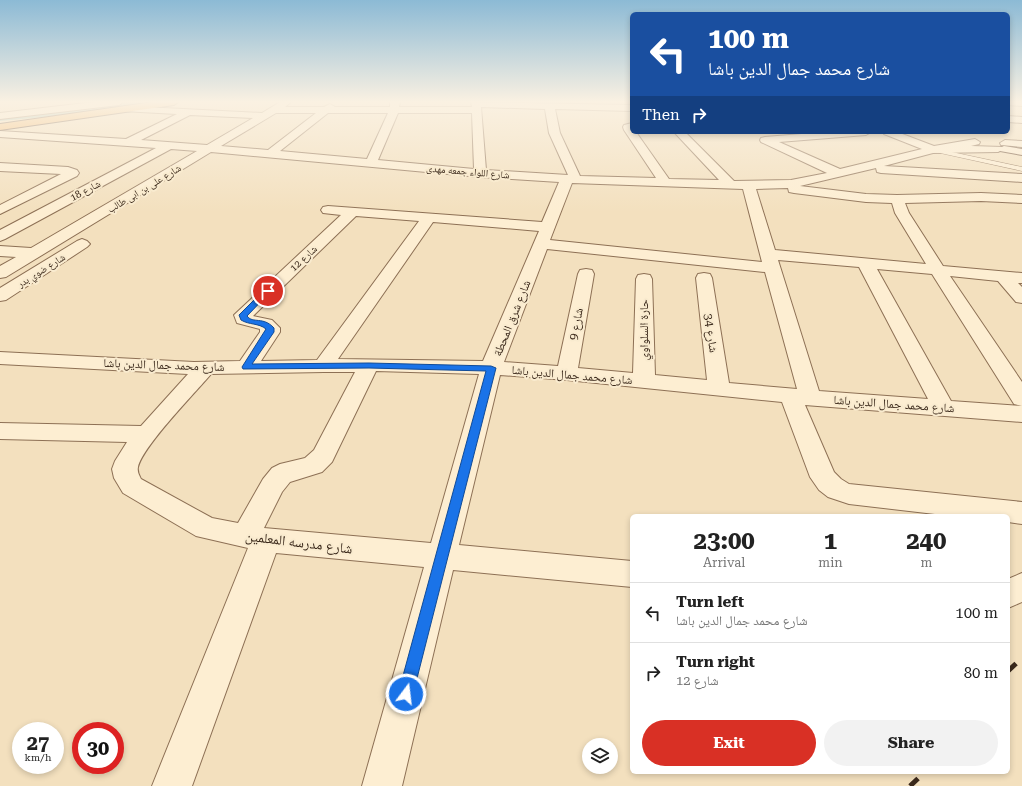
<!DOCTYPE html>
<html lang="en">
<head>
<meta charset="utf-8">
<style>
	:root { --surface:#fff; --page:#f2f2f2; --text:#222; --muted:#767676; --line:#e0e0e0; --accent:#d93025 }
	body { margin:0; font-family:"Roboto Serif","Noto Naskh Arabic",serif; background:var(--page); color:var(--text); height:100vh; display:flex; flex-direction:column; font-size:15px; white-space:nowrap }
	* { box-sizing:border-box; margin:0 }
	p { font-size:13px; color:var(--muted) }
	.icon { flex:none; width:22px; height:22px; fill:none; stroke:currentColor; stroke-width:2; stroke-linecap:round; stroke-linejoin:round }
	.map { position:relative; flex:1; overflow:hidden }
	.drawer { position:absolute; left:630px; top:514px; width:380px; height:260px; display:flex; flex-direction:column; background:var(--surface); border-radius:6px; box-shadow:0 2px 6px #0003 }
	.drawer>* { flex:none }
	.banner { position:absolute; left:630px; top:12px; width:380px; height:122px; border-radius:6px; box-shadow:0 2px 6px #0003; background:#1a4fa0; color:#fff; overflow:hidden }
	.fabs { position:absolute; left:582px; top:738px; display:grid; gap:8px }
	.fabs a { display:grid; place-items:center; width:36px; height:36px; border-radius:50%; background:var(--surface); box-shadow:0 2px 6px #0003; font-size:20px }
	.speed { position:absolute; left:12px; top:722px; display:flex; gap:8px; font-size:20px; font-weight:700; text-align:center }
	.speed>* { display:grid; place-content:center; width:52px; height:52px; border-radius:50%; background:var(--surface); box-shadow:0 2px 6px #0003; line-height:1 }
	.speed small { font-size:10px; font-weight:400 }
	.speed .limit { border:6px solid #d22; background:#fff; color:#111 }
	.pin { position:absolute; display:grid; place-items:center; width:34px; height:34px; color:#fff; margin:-17px; border:2px solid #fff; border-radius:50%; box-shadow:0 1px 4px #0007 }
	.me { position:absolute; width:44px; margin:-22px; rotate:15deg; stroke-linejoin:round; filter:drop-shadow(0 0 3px #0008) }
	.turn { display:flex; align-items:center; gap:14px; height:84px; padding:0 12px; font-size:18px }
	.turn .icon { width:52px; height:52px; stroke-width:2.5 }
	.turn b { display:block; font-size:28px; line-height:34px }
	.then { display:flex; align-items:center; height:38px; padding:0 12px; background:#0003; gap:8px; font-size:15px }
	.eta { display:flex; justify-content:space-evenly; align-items:center; height:68px; text-align:center }
	.eta b { font-size:24px; font-weight:700; line-height:28px }
	.cta { display:flex; gap:8px; margin-top:auto; padding:8px 12px }
	.cta a { flex:1; height:46px; border-radius:24px; background:var(--accent); color:#fff; font-size:16px; font-weight:700; line-height:46px; text-align:center }
	.cta a+a { background:var(--page); color:var(--text) }
	ul { padding:0; list-style:none }
	li { display:flex; align-items:center; gap:12px; height:60px; padding:0 12px; border-top:1px solid var(--line) }
	li div { flex:1 }
	li b { display:block; font-size:15px }
	li em { font-style:normal }
	.map>svg:first-child { display:block }
	.lines { fill:none; stroke-linecap:round; stroke-linejoin:round }
	.canal { fill:#a2c4b8; fill-rule:evenodd }
	.service-casing { stroke:#8d7055; stroke-width:1 }
	.minor-casing { stroke:#8d7055; stroke-width:2 }
	.secondary-casing { stroke:#6f5138; stroke-width:2 }
	.trunk-casing { stroke:#5a3e2a; stroke-width:2 }
	.service { fill:#fdeed2; fill-rule:evenodd }
	.minor { fill:#fdeed2; fill-rule:evenodd }
	.secondary { fill:#fdeed2; fill-rule:evenodd }
	.trunk { fill:#f4b76a; fill-rule:evenodd }
	.rail { stroke:#3b291b; stroke-width:5; stroke-dasharray:11 11; stroke-linecap:butt }
	.route { fill:#1a73e8; stroke:#114b97 }
	.labels { text-anchor:middle; stroke-width:4; stroke-linejoin:round; paint-order:stroke }
	.far-street-label { font-size:10px; fill:#3b291b; stroke:#f9ebcf }
	.street-label { font-size:12px; fill:#3b291b; stroke:#f9ebcf }
	.near-street-label { font-size:14px; fill:#3b291b; stroke:#f9ebcf }
</style>
</head>
<body>
<div class="map">
<svg width="1022" height="786" viewBox="0 0 1022 786">
	<rect width="100%" height="100%" fill="#f3e0be"/>
	<g class="lines">
		<path class="canal" d="M 118,102 L 141,102 L 136,105 L 88,113 L 0,121 L 0,115 L 88,107 Z"/>
		<defs>
			<path id="service" d="M 933,148 L 1022,167 L 1022,171 L 931,151 L 930,150 Z"/>
			<path id="minor" d="M 94,102 L 123,102 L 119,105 L 0,119 L 0,113 Z
				M 280,102 L 291,102 L 285,107 L 324,107 L 330,104 L 335,107 L 390,107 L 390,102 L 400,102 L 399,107 L 472,107 L 471,102 L 632,105 L 632,111 L 555,109 L 560,133 L 580,176 L 656,178 L 624,130 L 623,127 L 624,125 L 632,123 L 632,132 L 636,132 L 669,179 L 719,180 L 674,132 L 685,132 L 734,181 L 791,180 L 827,173 L 761,142 L 760,140 L 761,138 L 765,137 L 826,132 L 871,132 L 866,135 L 779,142 L 840,169 L 922,149 L 884,134 L 883,132 L 897,132 L 934,146 L 975,139 L 980,142 L 979,144 L 971,146 L 1002,147 L 1004,149 L 998,152 L 933,153 L 884,166 L 1022,174 L 1022,182 L 881,173 L 877,172 L 876,168 L 800,186 L 866,194 L 897,195 L 981,193 L 1022,195 L 1022,203 L 981,201 L 905,203 L 909,213 L 943,266 L 1022,273 L 1022,283 L 1018,283 L 1022,287 L 1022,303 L 1016,302 L 998,281 L 950,276 L 1022,382 L 1022,406 L 1014,404 L 932,274 L 877,269 L 951,401 L 1022,406 L 1022,422 L 805,405 L 834,472 L 841,479 L 849,484 L 1022,502 L 1022,524 L 1008,522 L 1008,516 L 952,516 L 849,504 L 828,497 L 819,490 L 810,477 L 782,402 L 567,380 L 500,375 L 459,545 L 632,561 L 632,587 L 453,570 L 402,786 L 362,786 L 424,567 L 276,553 L 192,786 L 152,786 L 248,548 L 196,536 L 123,493 L 114,478 L 112,469 L 115,461 L 127,442 L 0,439 L 0,423 L 141,426 L 188,374 L 0,364 L 0,352 L 194,362 L 240,361 L 260,332 L 260,329 L 237,323 L 234,315 L 341,215 L 323,213 L 321,210 L 323,207 L 328,206 L 542,222 L 559,182 L 480,177 L 211,152 L 6,277 L 0,278 L 0,266 L 16,257 L 0,256 L 0,246 L 31,248 L 197,151 L 171,149 L 5,239 L 0,241 L 0,230 L 156,148 L 0,137 L 0,131 L 126,139 L 177,114 L 122,111 L 120,109 L 125,106 L 262,113 ZM 481,107 L 545,109 L 549,133 L 568,175 L 486,170 ZM 276,113 L 316,113 L 268,150 L 221,146 ZM 328,113 L 388,113 L 367,159 L 280,151 ZM 398,113 L 472,113 L 474,169 L 378,160 ZM 190,115 L 253,118 L 207,145 L 141,140 ZM 572,183 L 743,189 L 762,262 L 550,240 ZM 788,188 L 789,192 L 794,193 L 866,202 L 892,203 L 895,213 L 926,264 L 775,250 L 756,189 ZM 356,216 L 419,221 L 317,360 L 261,361 L 280,332 L 280,328 L 272,320 L 253,316 ZM 433,222 L 539,231 L 483,361 L 338,359 ZM 547,249 L 765,272 L 797,389 L 729,383 L 712,278 L 710,274 L 704,273 L 698,274 L 696,278 L 707,380 L 655,375 L 652,279 L 650,275 L 644,274 L 638,275 L 636,279 L 633,373 L 578,368 L 594,274 L 592,270 L 586,269 L 580,270 L 578,274 L 558,366 L 504,362 ZM 778,260 L 859,267 L 928,399 L 819,391 ZM 376,371 L 479,374 L 431,543 L 264,528 L 282,492 L 290,482 L 322,472 L 332,462 ZM 324,372 L 355,372 L 314,450 L 305,458 L 280,464 L 272,468 L 263,479 L 238,523 L 212,518 L 141,479 C 139,475 137,472 138,467 C 143,446 195,393 211,374 Z
				M 1008,102 L 1022,102 L 1022,106 L 1008,105 Z
				M 1008,116 L 1022,117 L 1022,123 L 1008,122 Z
				M 1005,140 L 1022,141 L 1022,147 L 1001,145 L 1000,143 Z
				M 0,163 L 68,167 L 77,170 L 79,173 L 77,176 L 0,214 L 0,205 L 61,174 L 0,171 Z
				M 82,239 L 87,241 L 90,244 L 87,247 L 6,300 L 0,301 L 0,288 L 77,241 Z
				M 1022,573 L 1022,602 L 1008,608 L 1008,579 Z"/>
			<path id="secondary" d="M 1004,146 L 1022,149 L 1022,155 L 1000,151 L 998,149 Z"/>
			<path id="trunk" d="M 153,102 L 178,102 L 174,105 L 0,130 L 0,124 Z"/>
		</defs>
		<use href="#service" class="service-casing"/>
		<use href="#minor" class="minor-casing"/>
		<use href="#secondary" class="secondary-casing"/>
		<use href="#trunk" class="trunk-casing"/>
		<use href="#service" class="service"/>
		<use href="#minor" class="minor"/>
		<use href="#secondary" class="secondary"/>
		<use href="#trunk" class="trunk"/>
		<path class="rail" d="M 1008,671 L 1022,658
			M 910,786 L 925,772"/>
	</g>
	<linearGradient id="sky" x2="0" y2="1"><stop stop-color="#8cbad5"/><stop offset="0.48" stop-color="#faf1e2"/><stop offset="1" stop-color="#faf1e2" stop-opacity="0"/></linearGradient>
	<rect width="1022" height="212" fill="url(#sky)"/>
	<path class="route" d="M 265,289 L 270,289 L 271,291 L 247,316 C 253,324 263,316 274,328 L 274,332 L 252,364 L 369,363 L 491,366 L 496,368 L 413,694 L 411,699 L 406,702 L 401,699 L 398,694 L 486,371 L 369,368 L 243,369 L 242,367 L 266,329 C 259,323 249,325 241,320 L 239,315 Z"/>
	<g class="labels">
		<g class="far-street-label">
			<text transform="translate(468 171) rotate(5)" y="4">شارع اللواء جمعه مهدى</text>
			<text transform="translate(144 188) rotate(-31)" y="4">شارع على بن ابى طالب</text>
			<text transform="translate(85 190) rotate(-28)" y="4">شارع 18</text>
			<text transform="translate(303 258) rotate(-43)" y="4">شارع 12</text>
			<text transform="translate(41 270) rotate(-32)" y="4">شارع ضوي بدر</text>
		</g>
		<g class="street-label">
			<text transform="translate(512 318) rotate(-68)" y="4">شارع شرق المحطة</text>
			<text transform="translate(576 324) rotate(-79)" y="4">شارع 9</text>
			<text transform="translate(644 330) rotate(-90)" y="4">حارة السلواوي</text>
			<text transform="translate(711 333) rotate(82)" y="4">شارع 34</text>
			<text transform="translate(164 365) rotate(2)" y="4">شارع محمد جمال الدين باشا</text>
			<text transform="translate(572 375) rotate(5)" y="4">شارع محمد جمال الدين باشا</text>
			<text transform="translate(894 404) rotate(4)" y="4">شارع محمد جمال الدين باشا</text>
		</g>
		<g class="near-street-label">
			<text transform="translate(299 542) rotate(7)" y="5">شارع مدرسه المعلمين</text>
		</g>
	</g>
</svg>
<div class="fabs">
<a><svg class="icon" aria-label="layers" viewBox="0 0 24 24"><path d="M12 4l9 5-9 5-9-5zM3 14l9 5 9-5"/></svg></a>
</div>
<div class="speed"><div>27<small>km/h</small></div><div class="limit">30</div></div>
<div class="pin" style="left:268px;top:291px;background:#d93025"><svg class="icon" aria-label="arrive" viewBox="0 0 24 24"><path d="M6 21V4h12l-3 4 3 4H6"/></svg></div>
<svg class="me" style="left:406px;top:694px" viewBox="-20 -20 40 40"><circle r="17" fill="#1a73e8" stroke="#fff" stroke-width="3"/><path d="M0-11L8 9 0 5-8 9z" fill="#fff"/></svg>
<div class="banner">
<div class="turn"><svg class="icon" aria-label="left" viewBox="0 0 24 24"><path d="M17 20v-9H6M10 6l-5 5 5 5"/></svg><div><b>100 m</b>شارع محمد جمال الدين باشا</div></div>
<div class="then">Then<svg class="icon" aria-label="right" viewBox="0 0 24 24"><path d="M7 20v-9h11M14 6l5 5-5 5"/></svg></div>
</div>
<section class="drawer">
<div class="eta">
<div><b>23:00</b><p>Arrival</p></div>
<div><b>1</b><p>min</p></div>
<div><b>240</b><p>m</p></div>
</div>
<ul>
<li><svg class="icon" aria-label="left" viewBox="0 0 24 24"><path d="M17 20v-9H6M10 6l-5 5 5 5"/></svg><div><b>Turn left</b><p>شارع محمد جمال الدين باشا</p></div><em>100 m</em></li>
<li><svg class="icon" aria-label="right" viewBox="0 0 24 24"><path d="M7 20v-9h11M14 6l5 5-5 5"/></svg><div><b>Turn right</b><p>شارع 12</p></div><em>80 m</em></li>
</ul>
<div class="cta"><a>Exit</a><a>Share</a></div>
</section>
</div>
</body>
</html>
